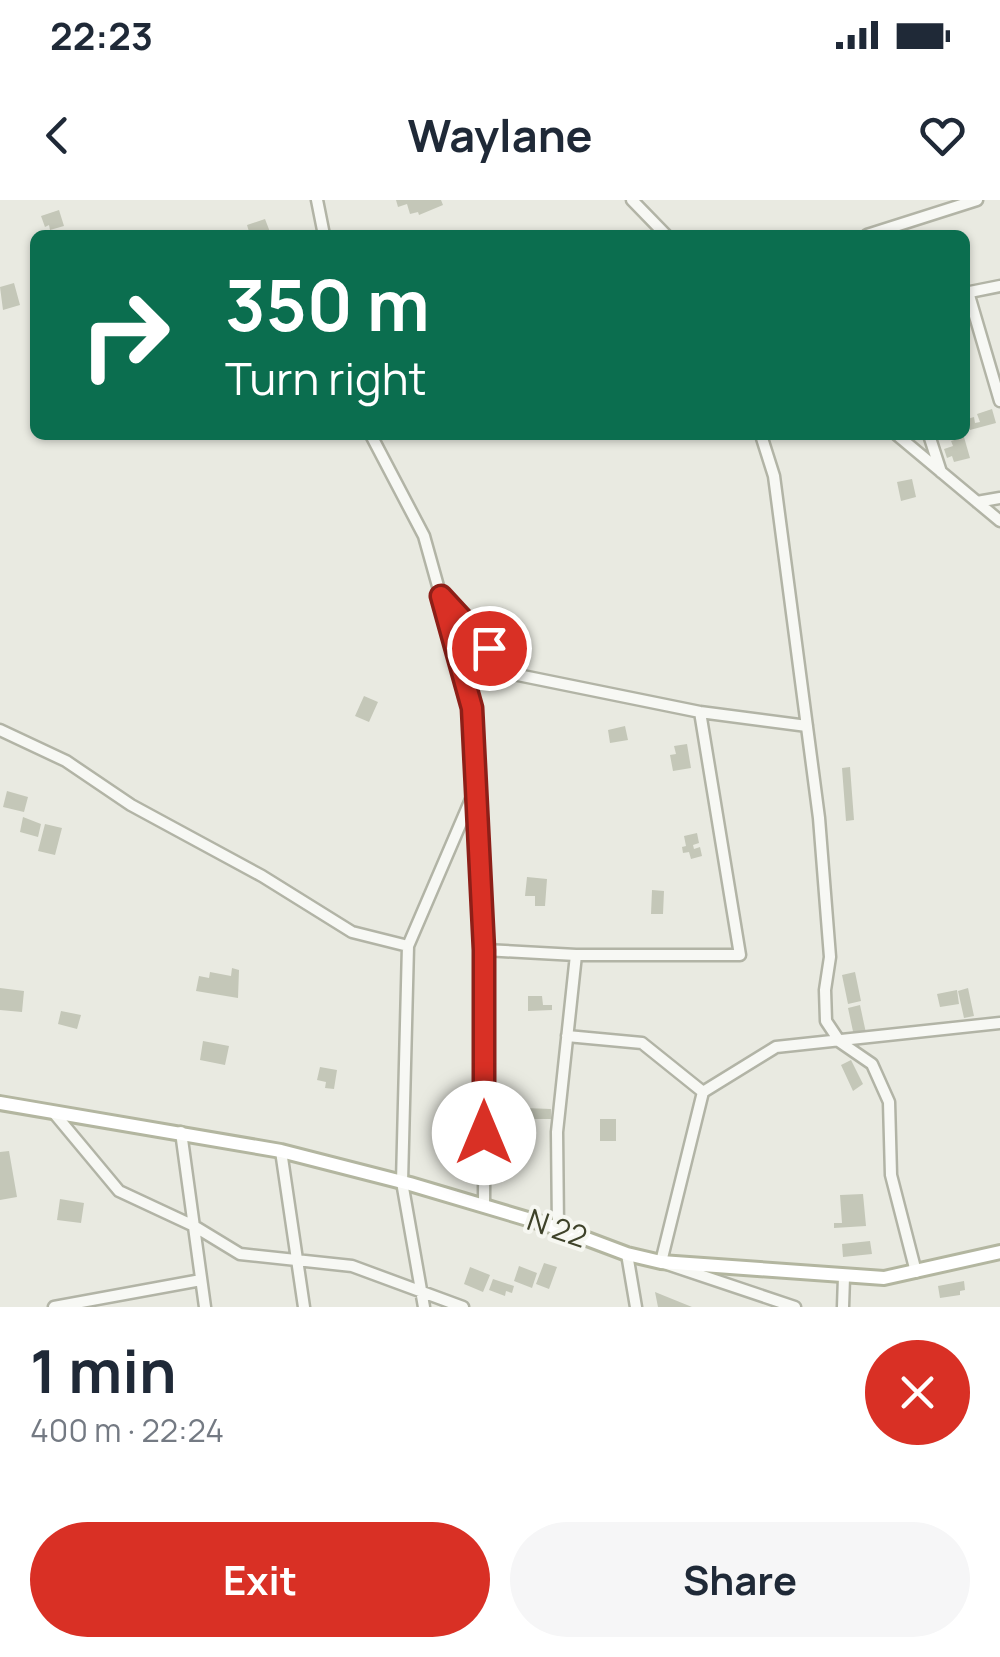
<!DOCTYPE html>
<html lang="en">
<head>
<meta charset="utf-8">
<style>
	:root { --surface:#fff; --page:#f6f6f7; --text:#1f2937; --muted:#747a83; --accent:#d93025 }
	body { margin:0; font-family:Manrope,sans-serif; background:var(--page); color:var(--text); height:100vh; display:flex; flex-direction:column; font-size:38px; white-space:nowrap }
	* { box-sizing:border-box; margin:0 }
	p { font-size:32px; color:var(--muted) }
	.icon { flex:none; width:55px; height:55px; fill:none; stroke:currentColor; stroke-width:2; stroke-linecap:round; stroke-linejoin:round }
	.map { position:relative; height:1107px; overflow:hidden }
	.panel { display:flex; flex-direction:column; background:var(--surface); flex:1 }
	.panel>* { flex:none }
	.top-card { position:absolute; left:30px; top:30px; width:940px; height:210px; border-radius:15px; box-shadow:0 2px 8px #0004; background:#0b6e4f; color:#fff; overflow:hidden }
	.pin { position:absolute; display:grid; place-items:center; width:85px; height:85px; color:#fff; margin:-42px; border:5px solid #fff; border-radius:50%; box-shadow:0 2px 10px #0007 }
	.me { position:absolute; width:110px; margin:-55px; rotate:0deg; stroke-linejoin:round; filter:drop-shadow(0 0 8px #0008) }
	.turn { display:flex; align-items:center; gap:35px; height:210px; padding:0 30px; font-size:45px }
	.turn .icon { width:130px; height:130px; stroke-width:2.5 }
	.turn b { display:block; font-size:70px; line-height:85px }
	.round { display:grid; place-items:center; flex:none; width:105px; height:105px; border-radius:52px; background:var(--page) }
	.headline { display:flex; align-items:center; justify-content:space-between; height:170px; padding:0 30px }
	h1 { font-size:60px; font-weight:700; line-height:75px }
	.primary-button { display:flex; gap:20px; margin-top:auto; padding:20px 30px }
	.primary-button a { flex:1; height:115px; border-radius:60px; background:var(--accent); color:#fff; font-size:40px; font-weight:700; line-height:115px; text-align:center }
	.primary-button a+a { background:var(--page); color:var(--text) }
	.status { display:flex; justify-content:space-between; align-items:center; height:70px; padding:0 50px; background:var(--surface); direction:ltr }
	.status svg { height:28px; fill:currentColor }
	header { display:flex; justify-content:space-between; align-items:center; height:130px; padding:0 30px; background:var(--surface); font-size:45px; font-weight:700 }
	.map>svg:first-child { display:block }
	.building { fill:#c4c7b8 }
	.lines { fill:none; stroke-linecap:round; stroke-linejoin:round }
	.minor-casing { stroke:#b2b4a6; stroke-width:15 }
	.major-casing { stroke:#b3b6a0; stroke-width:18 }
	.minor { stroke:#f7f8f4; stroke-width:10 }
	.major { stroke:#fff; stroke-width:12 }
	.route-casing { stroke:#8d1f18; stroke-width:25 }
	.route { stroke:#d93025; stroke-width:18 }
	.labels { text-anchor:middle; stroke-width:8; stroke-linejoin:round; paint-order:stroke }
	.street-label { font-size:30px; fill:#3e4229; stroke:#f6f7f1 }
</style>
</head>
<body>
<div class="status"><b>22:23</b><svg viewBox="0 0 49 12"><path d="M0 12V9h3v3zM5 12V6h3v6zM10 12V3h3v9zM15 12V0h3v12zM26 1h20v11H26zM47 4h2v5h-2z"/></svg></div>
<header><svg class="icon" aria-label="back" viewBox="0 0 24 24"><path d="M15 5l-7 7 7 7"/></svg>Waylane<svg class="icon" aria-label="heart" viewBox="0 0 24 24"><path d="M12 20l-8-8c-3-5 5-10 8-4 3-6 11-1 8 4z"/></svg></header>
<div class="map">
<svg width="1000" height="1107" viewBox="0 0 1000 1107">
	<rect width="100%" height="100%" fill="#e9eae1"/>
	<path class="building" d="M 396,0 L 441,0 L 443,5 L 419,15 L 418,12 L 410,14 L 407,4 L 398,7 Z
		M 59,10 L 64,26 L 50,30 L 49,25 L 45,27 L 41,16 Z
		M 265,19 L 270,32 L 250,35 L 247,25 Z
		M 14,83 L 20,105 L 3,110 L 0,87 Z
		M 992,209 L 996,223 L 970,230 L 967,219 L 974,217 L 975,223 L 980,222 L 977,214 Z
		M 964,237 L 970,258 L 954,262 L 952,256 L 947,258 L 944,249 L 953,246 L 951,241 Z
		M 912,279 L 916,297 L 901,301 L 897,282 Z
		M 364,496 L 378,502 L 369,522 L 355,516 Z
		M 625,526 L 628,540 L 610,543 L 608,530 Z
		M 687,544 L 691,568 L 673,571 L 670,555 L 676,554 L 674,546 Z
		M 850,567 L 854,620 L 846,621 L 842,568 Z
		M 7,591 L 28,597 L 24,612 L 3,607 Z
		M 23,617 L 41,624 L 38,637 L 20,632 Z
		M 45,624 L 62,628 L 55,655 L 38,651 Z
		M 697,633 L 699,643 L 693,645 L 694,649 L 700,647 L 702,656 L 691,659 L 689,652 L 683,653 L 682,647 L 686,646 L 684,636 Z
		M 527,677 L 547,679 L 545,706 L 535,706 L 535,696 L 525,696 Z
		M 652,690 L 664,691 L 663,714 L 651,714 Z
		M 232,768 L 239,770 L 238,798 L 196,791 L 199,776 L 209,778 L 210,772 L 231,776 Z
		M 855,772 L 861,801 L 848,804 L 842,775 Z
		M 0,788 L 24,791 L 22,812 L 0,810 Z
		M 968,788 L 974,816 L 964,818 L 958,791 Z
		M 957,790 L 959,804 L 940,807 L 937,794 Z
		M 528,796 L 542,796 L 543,805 L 552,805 L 552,810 L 528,811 Z
		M 860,805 L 866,833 L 854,836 L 848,808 Z
		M 61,811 L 81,815 L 77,829 L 58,824 Z
		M 203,841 L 229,846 L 225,865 L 200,860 Z
		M 851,860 L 863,884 L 853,891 L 841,865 Z
		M 320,867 L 337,870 L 334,889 L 325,888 L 326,882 L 317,880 Z
		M 525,908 L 551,909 L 551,919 L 527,919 Z
		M 507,915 L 519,915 L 518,941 L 507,941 Z
		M 600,919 L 616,919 L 616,941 L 600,941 Z
		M 9,951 L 17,997 L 0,1000 L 0,952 Z
		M 863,994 L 866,1026 L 834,1028 L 834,1023 L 842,1023 L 840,995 Z
		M 60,999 L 84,1003 L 81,1023 L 57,1020 Z
		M 870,1041 L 872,1054 L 843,1057 L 842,1044 Z
		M 544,1063 L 557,1067 L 549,1089 L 536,1084 Z
		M 519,1066 L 537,1073 L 532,1088 L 514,1081 Z
		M 470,1067 L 490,1075 L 483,1092 L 464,1084 Z
		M 493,1079 L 514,1086 L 512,1093 L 506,1091 L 505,1096 L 489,1090 Z
		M 964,1081 L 965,1090 L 960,1091 L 960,1095 L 940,1098 L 938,1086 Z
		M 655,1092 L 692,1107 L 658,1107 Z"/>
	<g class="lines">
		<defs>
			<path id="minor" d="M 317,0 L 324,35
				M 632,0 L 666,35
				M 867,35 L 977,0
				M 968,92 L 1000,201
				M 965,93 L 1000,86
				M 371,235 L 424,336 L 472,508 L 485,750 L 484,1006
				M 761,235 L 774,276 L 819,618 L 830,757 L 825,790 L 826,821 L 840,842 L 872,864 L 889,902 L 891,975 L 916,1072
				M 897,235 L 1000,321
				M 929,235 L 941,272
				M 977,302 L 1000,298
				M 445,401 L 513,474 L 700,512 L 807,526
				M 0,530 L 66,561 L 131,605 L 262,676 L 352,732 L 408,746
				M 485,750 L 576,755 L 740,755 L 700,512
				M 567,836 L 642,843 L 703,892 L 661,1062 L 795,1107
				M 703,892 L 776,847 L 1000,823
				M 54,913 L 119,991 L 194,1026 L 240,1054 L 352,1066 L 463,1107
				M 181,932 L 205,1107
				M 281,951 L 304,1107
				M 558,1028 L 557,932 L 576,755
				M 627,1054 L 636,1107
				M 54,1107 L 201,1080
				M 424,1107 L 402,982 L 408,746 L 475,590
				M 843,1107 L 844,1077"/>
			<path id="major" d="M 0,903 L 281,951 L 410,984 L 558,1028 L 627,1054 L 661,1062 L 884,1078 L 1000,1052"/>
		</defs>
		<use href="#minor" class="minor-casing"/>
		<use href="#major" class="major-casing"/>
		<use href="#minor" class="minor"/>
		<use href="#major" class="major"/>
	</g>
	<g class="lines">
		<defs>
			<path id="route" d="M 484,933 L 484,750 L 472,508 L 441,396 L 489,448"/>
		</defs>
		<use href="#route" class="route-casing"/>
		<use href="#route" class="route"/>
	</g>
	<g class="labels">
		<g class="street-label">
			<text transform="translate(557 1029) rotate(19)" y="10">N 22</text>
		</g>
	</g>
</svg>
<div class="pin" style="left:489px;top:448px;background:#d93025"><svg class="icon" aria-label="arrive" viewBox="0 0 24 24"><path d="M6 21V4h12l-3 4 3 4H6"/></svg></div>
<svg class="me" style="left:484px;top:933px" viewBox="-20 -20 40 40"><circle r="19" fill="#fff"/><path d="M0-13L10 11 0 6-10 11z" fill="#d93025"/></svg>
<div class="top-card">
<div class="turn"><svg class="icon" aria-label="right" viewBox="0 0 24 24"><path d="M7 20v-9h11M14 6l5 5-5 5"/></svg><div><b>350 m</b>Turn right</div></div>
</div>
</div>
<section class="panel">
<div class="headline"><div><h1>1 min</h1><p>400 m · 22:24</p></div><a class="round" style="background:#d93025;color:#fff"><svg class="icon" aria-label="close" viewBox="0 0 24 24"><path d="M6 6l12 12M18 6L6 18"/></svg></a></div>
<div class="primary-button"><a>Exit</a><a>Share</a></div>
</section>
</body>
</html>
